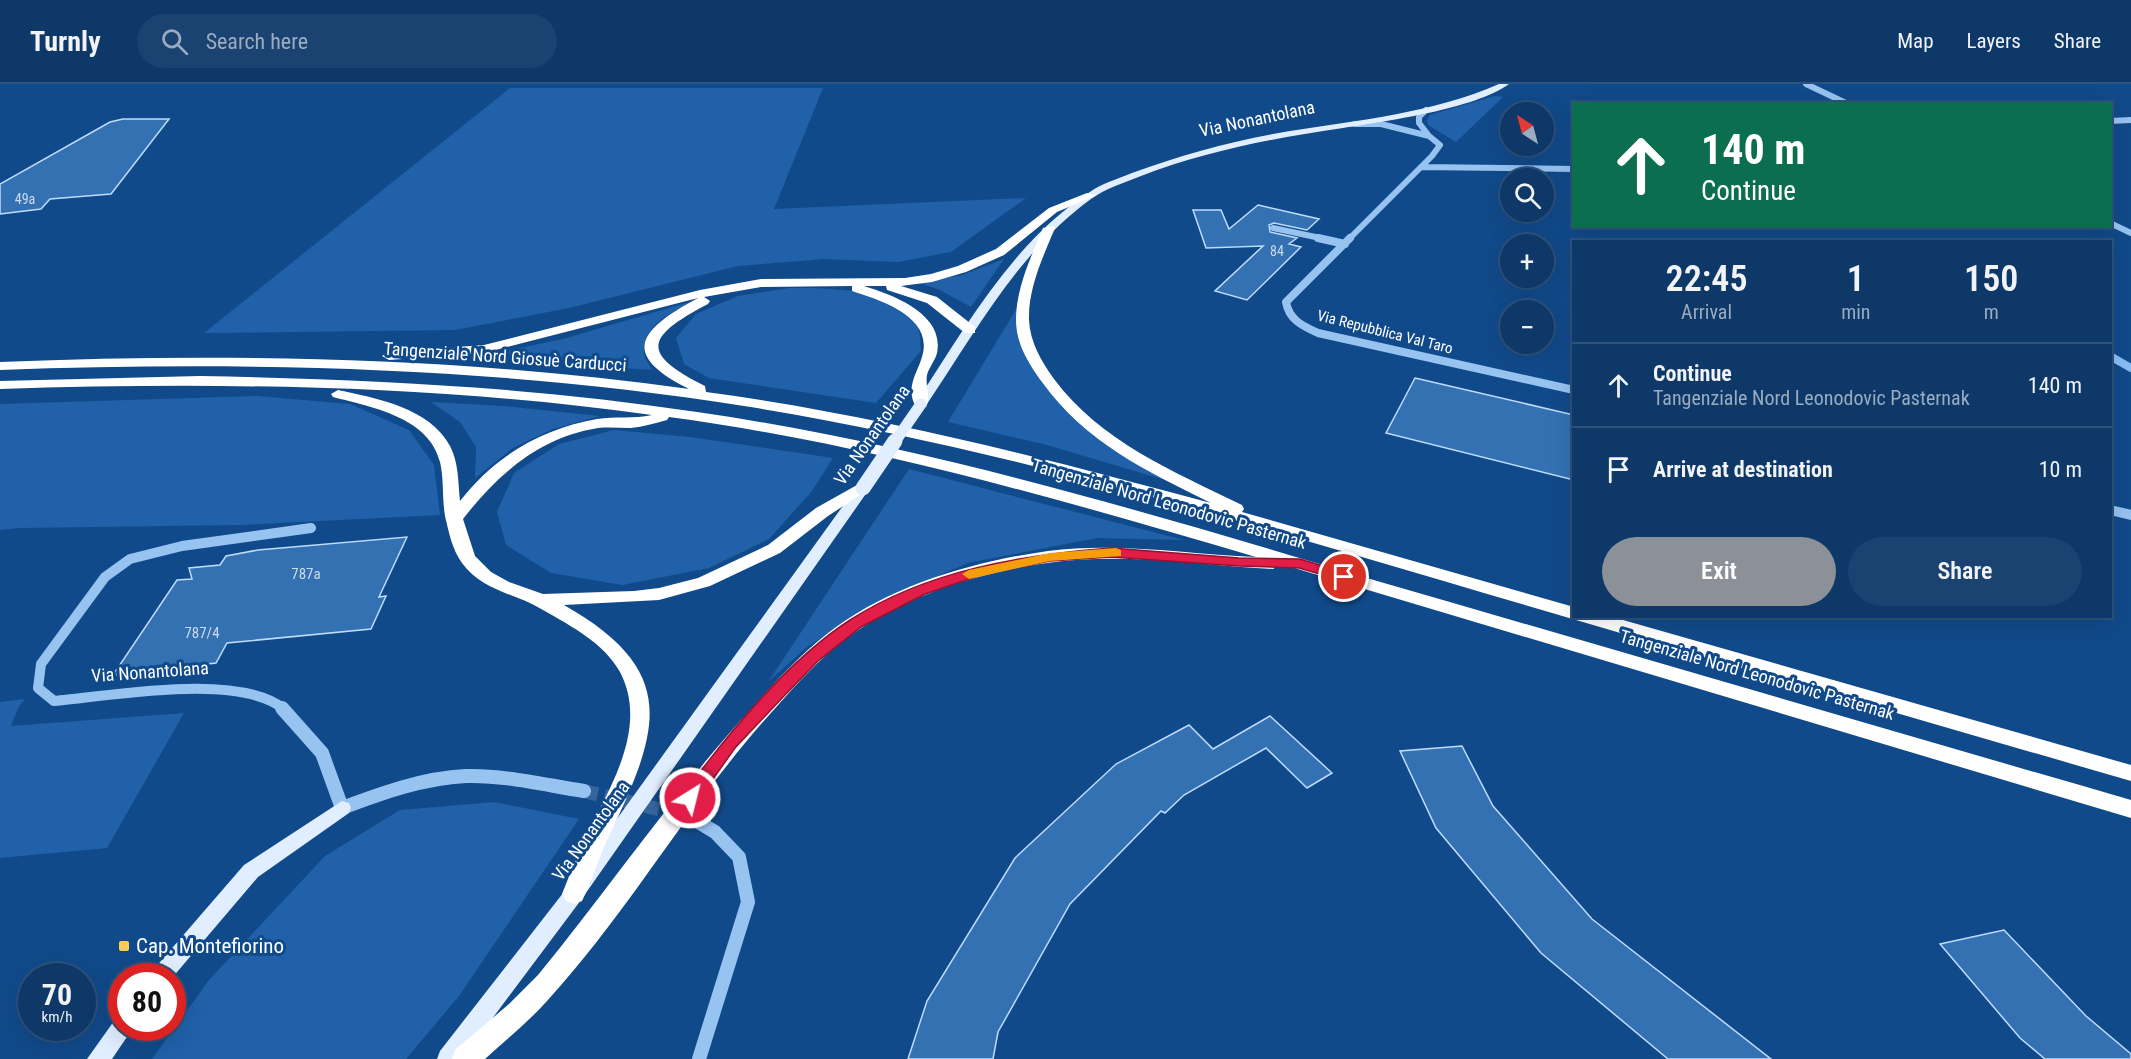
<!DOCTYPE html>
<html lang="en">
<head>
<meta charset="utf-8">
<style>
	:root { --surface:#0d3868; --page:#1b4371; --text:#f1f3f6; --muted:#9aacc0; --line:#2d527c; --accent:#8c9099 }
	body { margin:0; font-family:"Roboto Condensed",sans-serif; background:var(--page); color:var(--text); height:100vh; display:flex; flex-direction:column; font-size:22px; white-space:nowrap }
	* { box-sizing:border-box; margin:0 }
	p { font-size:20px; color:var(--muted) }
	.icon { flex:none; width:33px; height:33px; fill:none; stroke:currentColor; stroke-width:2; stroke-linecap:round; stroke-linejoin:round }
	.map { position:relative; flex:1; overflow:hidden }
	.panel { position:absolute; left:1572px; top:156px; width:540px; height:378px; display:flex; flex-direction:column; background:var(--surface); border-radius:0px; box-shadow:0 6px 24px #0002,0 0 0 2px var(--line) }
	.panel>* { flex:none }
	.guide { position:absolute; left:1572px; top:18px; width:540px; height:126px; border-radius:0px; box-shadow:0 6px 24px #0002,0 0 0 2px var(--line); background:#0b6e4f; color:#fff; overflow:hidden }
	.needle { width:39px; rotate:324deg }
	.controls { position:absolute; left:1500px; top:18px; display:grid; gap:12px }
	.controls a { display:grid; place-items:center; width:54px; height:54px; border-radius:50%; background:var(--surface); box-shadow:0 6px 24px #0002,0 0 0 2px var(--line); font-size:30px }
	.speed { position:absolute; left:18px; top:879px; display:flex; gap:12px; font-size:30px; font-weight:700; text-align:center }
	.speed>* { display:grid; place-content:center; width:78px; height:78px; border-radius:50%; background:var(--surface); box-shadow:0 6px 24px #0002,0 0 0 2px var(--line); line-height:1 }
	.speed small { font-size:15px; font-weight:400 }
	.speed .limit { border:9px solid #d22; background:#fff; color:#111 }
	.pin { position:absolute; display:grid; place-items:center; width:51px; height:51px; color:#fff; margin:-26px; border:3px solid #fff; border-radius:50%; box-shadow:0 2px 6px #0007 }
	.me { position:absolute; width:66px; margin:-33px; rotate:36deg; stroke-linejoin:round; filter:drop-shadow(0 0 4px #0008) }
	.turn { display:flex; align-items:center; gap:21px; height:126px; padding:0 30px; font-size:27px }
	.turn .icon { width:78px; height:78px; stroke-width:2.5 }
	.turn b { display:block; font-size:42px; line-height:51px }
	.eta { display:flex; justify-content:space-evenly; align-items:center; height:102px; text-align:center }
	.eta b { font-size:36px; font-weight:600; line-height:42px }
	.cta { display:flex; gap:12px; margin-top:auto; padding:12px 30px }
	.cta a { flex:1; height:69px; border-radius:36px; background:var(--accent); color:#fff; font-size:24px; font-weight:600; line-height:69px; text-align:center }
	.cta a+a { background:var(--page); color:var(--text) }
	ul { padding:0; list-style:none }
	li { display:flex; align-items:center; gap:18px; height:84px; padding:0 30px; border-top:2px solid var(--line) }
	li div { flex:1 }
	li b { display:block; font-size:22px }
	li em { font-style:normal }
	header { display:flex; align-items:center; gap:36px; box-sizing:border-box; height:84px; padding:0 30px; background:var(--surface); border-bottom:2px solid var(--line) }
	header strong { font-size:28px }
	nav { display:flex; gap:33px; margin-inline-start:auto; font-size:21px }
	.search { width:420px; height:54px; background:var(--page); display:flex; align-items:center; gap:15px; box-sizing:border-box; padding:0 21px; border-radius:33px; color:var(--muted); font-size:22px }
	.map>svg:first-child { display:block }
	.green { fill:#2061a9 }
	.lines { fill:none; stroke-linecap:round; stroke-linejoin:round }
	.stream { stroke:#88bef5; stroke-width:8 }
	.building { fill:#3471b2; stroke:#bedcfd; stroke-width:1.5 }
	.minor-tunnel { stroke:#35659c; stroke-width:14; stroke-dasharray:14 7; stroke-linecap:butt }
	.minor-far3 { stroke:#97c3f1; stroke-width:6 }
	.minor-far2 { stroke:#97c3f1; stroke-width:8 }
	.minor-far1 { stroke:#97c3f1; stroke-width:10 }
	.minor { stroke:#97c3f1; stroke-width:14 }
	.major { fill:#e1eeff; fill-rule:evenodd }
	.highway { fill:#fff; fill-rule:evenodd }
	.major-bridge-far1 { stroke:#e1eeff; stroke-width:11 }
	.major-bridge { stroke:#e1eeff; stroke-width:15 }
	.route { fill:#e11d48; stroke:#92132f; stroke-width:1.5 }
	.slow { fill:#f59e0b }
	.poi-dot { fill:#ffca57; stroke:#114a8a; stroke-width:2 }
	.labels { text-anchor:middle; stroke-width:6; stroke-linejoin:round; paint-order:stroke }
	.far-number-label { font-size:14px; fill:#ccdcec }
	.far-street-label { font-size:15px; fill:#fff; stroke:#114a8a }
	.number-label { font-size:15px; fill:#ccdcec }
	.street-label { font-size:18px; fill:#fff; stroke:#114a8a }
	.near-poi-label { font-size:21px; fill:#fff; stroke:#114a8a; text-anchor:start }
</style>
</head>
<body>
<header>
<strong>Turnly</strong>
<div class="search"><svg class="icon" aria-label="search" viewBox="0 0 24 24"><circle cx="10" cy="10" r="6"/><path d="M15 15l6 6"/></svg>Search here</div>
<nav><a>Map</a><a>Layers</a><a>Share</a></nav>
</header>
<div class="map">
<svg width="2131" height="975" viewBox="0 0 2131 975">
	<rect width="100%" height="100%" fill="#114a8a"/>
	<path class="green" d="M 510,4 L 823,4 L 774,125 L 1026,114 L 951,168 L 898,178 L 824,175 L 738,182 L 569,224 L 455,246 L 204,249 Z
		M 1495,12 L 1503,13 L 1456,58 L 1428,41 L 1427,36 L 1430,31 Z
		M 1004,175 L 971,223 L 940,206 L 920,199 L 962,191 Z
		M 789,204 C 827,204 898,203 918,244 C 921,250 920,260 921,267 L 876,319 L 709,294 L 684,280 L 676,254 L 696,230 L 738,212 Z
		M 693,217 C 673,228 641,241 644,269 C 644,274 650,281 652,286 L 477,273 L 563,255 Z
		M 1020,219 L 1016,244 L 1050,309 L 1094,352 L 1165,396 L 1047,361 L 948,338 Z
		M 257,312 L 350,320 L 409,346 L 434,381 L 440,431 L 240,441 L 18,444 L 0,446 L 0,320 Z
		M 431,318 L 503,322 L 600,332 L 553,345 L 513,364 L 475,394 L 476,363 L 460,338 Z
		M 614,346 L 690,353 L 833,374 L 812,407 L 769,455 L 709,484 L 622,501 L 551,489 L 506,461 L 497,428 L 514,389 L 559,360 Z
		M 909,385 L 1184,456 L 1097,454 L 968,479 L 875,519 L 807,563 L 768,598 Z
		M 25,615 L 18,624 L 11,642 L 184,629 L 107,764 L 0,774 L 0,618 Z
		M 495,718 L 579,735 L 459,912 L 406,975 L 152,975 L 209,896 L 325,772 L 400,726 Z"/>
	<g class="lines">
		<path class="stream" d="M 2110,272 L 2131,284"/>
	</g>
	<path class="building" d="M 123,35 L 169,35 L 111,110 L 50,115 L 41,125 L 0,130 L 0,100 L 110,38 Z
		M 1258,121 L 1319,135 L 1307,146 L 1274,139 L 1269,141 L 1270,148 L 1297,154 L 1289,160 L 1301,163 L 1247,216 L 1215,207 L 1263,162 L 1206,164 L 1193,126 L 1221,126 L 1229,145 Z
		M 1415,294 L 1574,331 L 1574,396 L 1386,349 Z
		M 407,453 L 379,513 L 386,512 L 371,545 L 227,559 L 216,579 L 113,591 L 177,496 L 192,495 L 189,484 L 220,481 L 226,472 L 258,466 Z
		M 1270,632 L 1332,689 L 1307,704 L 1266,664 L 1184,711 L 1165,729 L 1161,727 L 1070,820 L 998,948 L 993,975 L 908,975 L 927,917 L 1015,774 L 1116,680 L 1189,641 L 1213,665 Z
		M 1462,662 L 1493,722 L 1592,835 L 1771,975 L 1668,975 L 1541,869 L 1436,744 L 1400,667 Z
		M 2004,846 L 2086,932 L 2131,970 L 2131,975 L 2045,975 L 2020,954 L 1940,860 Z"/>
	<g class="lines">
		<path class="minor-tunnel" d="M 584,707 L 678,730"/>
		<path class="minor-far3" d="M 1806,0 L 1848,20
			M 2110,37 L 2131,36
			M 1355,40 L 1381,40 L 1429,52 L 1419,39 L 1419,33 L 1426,26
			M 1421,83 L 1574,85
			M 2110,139 L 2131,149
			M 1273,144 L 1325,155
			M 1349,155 L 1432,72 L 1440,61 L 1429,52"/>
		<path class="minor-far2" d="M 1318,154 L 1345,160
			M 1350,154 L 1286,218 C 1289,236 1303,242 1318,249 L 1574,306"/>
		<path class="minor-far1" d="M 2110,426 L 2131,431
			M 284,625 C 238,588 112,612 54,617 L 38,604 L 41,580 L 105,493 L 130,475 L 182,462 L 311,444"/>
		<path class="minor" d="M 282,624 L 322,669 L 342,724 C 382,709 423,694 466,692 C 505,691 545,701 584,707
			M 690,733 L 715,748 L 739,773 L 748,818 L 699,975"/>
		<path class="major" d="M 1499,0 L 1509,0 C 1475,25 1386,37 1343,44 C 1274,54 1206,67 1141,92 C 1124,99 1106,104 1091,115 C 1018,168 975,249 925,323 L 917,323 L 915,320 C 964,246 1011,160 1087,110 C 1100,100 1117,95 1132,89 C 1183,70 1236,56 1290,47 C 1361,36 1432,29 1499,0 Z
			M 863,400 L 870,404 L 581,816 L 462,975 L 437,975 L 440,967 L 567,804 L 858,401 Z
			M 342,717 L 349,719 L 351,724 L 349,729 L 258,793 L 172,894 L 151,892 L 154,885 L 244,781 Z
			M 122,934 L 122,944 L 133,944 L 112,975 L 87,975 L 114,937 Z"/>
		<path class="highway" d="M 1087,109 L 1097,111 L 1057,128 L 1004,171 L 966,188 L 932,198 L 901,202 L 937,213 L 975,243 L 975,249 L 965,249 L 927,219 L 887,206 L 886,202 L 864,202 C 893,211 945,230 937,269 C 935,277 929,283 927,291 C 925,302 931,314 926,323 L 916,323 C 904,302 919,288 923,269 C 931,232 880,216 852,207 L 852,202 L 761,203 L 704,213 L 710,217 L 708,220 C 647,252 638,269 705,302 L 706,308 C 877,331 1044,374 1211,419 C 1146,387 1085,358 1042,298 C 1028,279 1016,259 1016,236 C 1016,204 1031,173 1043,144 L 1053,142 L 1055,144 C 1043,173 1028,204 1029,236 C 1030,258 1041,277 1054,295 C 1101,358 1173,387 1242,421 L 1244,425 L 1242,428 L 1574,523 L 1574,532 L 1609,532 L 2131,681 L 2131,697 C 1903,631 1674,565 1447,498 C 1215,430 983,360 744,322 C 498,283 249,277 0,286 L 0,278 C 231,269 460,273 689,305 C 618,270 640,245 698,214 L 484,269 L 389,276 L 382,272 L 389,268 L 484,261 L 700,206 L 761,195 L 905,194 L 931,190 L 958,182 L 996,165 L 1049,124 Z
			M 200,292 C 367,295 532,303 697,328 C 931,362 1158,432 1384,499 C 1633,571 1882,644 2131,716 L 2131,734 L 1281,480 L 1273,485 C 1198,481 1122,468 1047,479 C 979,488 908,511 851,551 C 817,575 790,608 762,639 C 685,727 626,831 547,917 C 528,938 506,956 485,975 L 452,975 L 455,966 L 509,920 L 538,891 C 610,803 674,709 751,625 C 777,596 804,566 836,543 C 896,500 975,477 1048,467 C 1117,458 1187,470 1256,473 C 1063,416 869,360 669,333 L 667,336 C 655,339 643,343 631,344 C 620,344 609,343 598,344 C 540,353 498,390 463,435 L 475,472 L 491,488 L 509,498 L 543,510 L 634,507 L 659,504 L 698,494 L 768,461 L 816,424 L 857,401 L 863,399 L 871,404 L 828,432 L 780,469 L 710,502 L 659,516 L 564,521 C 680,587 660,645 610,750 C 599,772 593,795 582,817 L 574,820 L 566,817 L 562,810 C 569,793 575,776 582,759 C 607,709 650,645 620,588 C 604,559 571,542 543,526 C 515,509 482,507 462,479 C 452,465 449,449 445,432 C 442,414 444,395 440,378 C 429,333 371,323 333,313 L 331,310 L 338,306 C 376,314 430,324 450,362 C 459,379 458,399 460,417 C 495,372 541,345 597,335 C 615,332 634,335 652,331 C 436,301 218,298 0,305 L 0,297 Z"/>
		<path class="major-bridge-far1" d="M 894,359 L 921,320"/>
		<path class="major-bridge" d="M 863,404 L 895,357"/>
	</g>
	<path class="route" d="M 1111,464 L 1239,474 L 1300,475 L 1349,490 L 1351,493 L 1344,497 L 1299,484 L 1239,482 L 1111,473 L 1050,477 L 984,490 L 925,510 L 861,543 L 818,577 L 785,611 L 735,664 L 696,719 L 684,719 L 682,714 L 684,709 C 728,650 788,576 850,536 C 928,486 1021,471 1111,464 Z"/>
	<path class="slow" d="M 1116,464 L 1121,466 L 1121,472 L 1050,477 L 969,495 L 962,490 L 969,486 L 1050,469 Z"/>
	<rect class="poi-dot" x="118" y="856" width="12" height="12" rx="3"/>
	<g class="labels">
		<g class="far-number-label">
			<text x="25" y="120">49a</text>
			<text x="1277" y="172">84</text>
		</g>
		<g class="far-street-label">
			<text transform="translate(1385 248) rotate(14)" y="5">Via Repubblica Val Taro</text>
		</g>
		<g class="number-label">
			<text x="306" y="495">787a</text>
			<text x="202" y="554">787/4</text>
		</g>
		<g class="street-label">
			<text transform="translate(1257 35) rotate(-12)" y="6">Via Nonantolana</text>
			<text transform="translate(505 273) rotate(4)" y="6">Tangenziale Nord Giosuè Carducci</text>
			<text transform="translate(872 351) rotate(-55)" y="6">Via Nonantolana</text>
			<text transform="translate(1169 420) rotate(16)" y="6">Tangenziale Nord Leonodovic Pasternak</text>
			<text transform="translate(150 588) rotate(-4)" y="6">Via Nonantolana</text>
			<text transform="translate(1757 591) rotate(16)" y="6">Tangenziale Nord Leonodovic Pasternak</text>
			<text transform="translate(591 747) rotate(-54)" y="6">Via Nonantolana</text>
		</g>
		<g class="near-poi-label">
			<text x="136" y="869">Cap. Montefiorino</text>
		</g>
	</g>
</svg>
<div class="controls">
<a><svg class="needle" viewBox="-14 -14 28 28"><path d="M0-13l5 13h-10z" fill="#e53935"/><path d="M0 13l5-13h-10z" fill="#9aacc0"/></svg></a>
<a><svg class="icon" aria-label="search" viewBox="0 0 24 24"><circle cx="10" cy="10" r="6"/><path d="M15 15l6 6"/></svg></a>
<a>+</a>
<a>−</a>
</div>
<div class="speed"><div>70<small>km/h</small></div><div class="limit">80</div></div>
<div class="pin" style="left:1344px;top:493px;background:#d93025"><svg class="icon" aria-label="arrive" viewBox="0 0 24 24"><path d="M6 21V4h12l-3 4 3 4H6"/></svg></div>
<svg class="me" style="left:690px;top:714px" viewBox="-20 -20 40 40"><circle r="17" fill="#e11d48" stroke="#fff" stroke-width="3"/><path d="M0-11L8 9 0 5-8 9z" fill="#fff"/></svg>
<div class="guide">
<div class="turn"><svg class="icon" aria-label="ahead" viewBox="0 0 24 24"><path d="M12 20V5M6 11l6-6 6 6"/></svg><div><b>140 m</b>Continue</div></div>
</div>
<section class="panel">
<div class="eta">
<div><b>22:45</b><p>Arrival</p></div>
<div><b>1</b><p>min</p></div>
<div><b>150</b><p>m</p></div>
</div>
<ul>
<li><svg class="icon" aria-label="ahead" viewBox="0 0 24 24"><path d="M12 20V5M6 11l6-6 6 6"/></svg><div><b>Continue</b><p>Tangenziale Nord Leonodovic Pasternak</p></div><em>140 m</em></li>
<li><svg class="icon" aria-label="arrive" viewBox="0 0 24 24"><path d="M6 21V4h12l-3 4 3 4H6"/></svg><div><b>Arrive at destination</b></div><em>10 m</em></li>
</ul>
<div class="cta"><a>Exit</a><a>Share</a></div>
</section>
</div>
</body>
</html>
